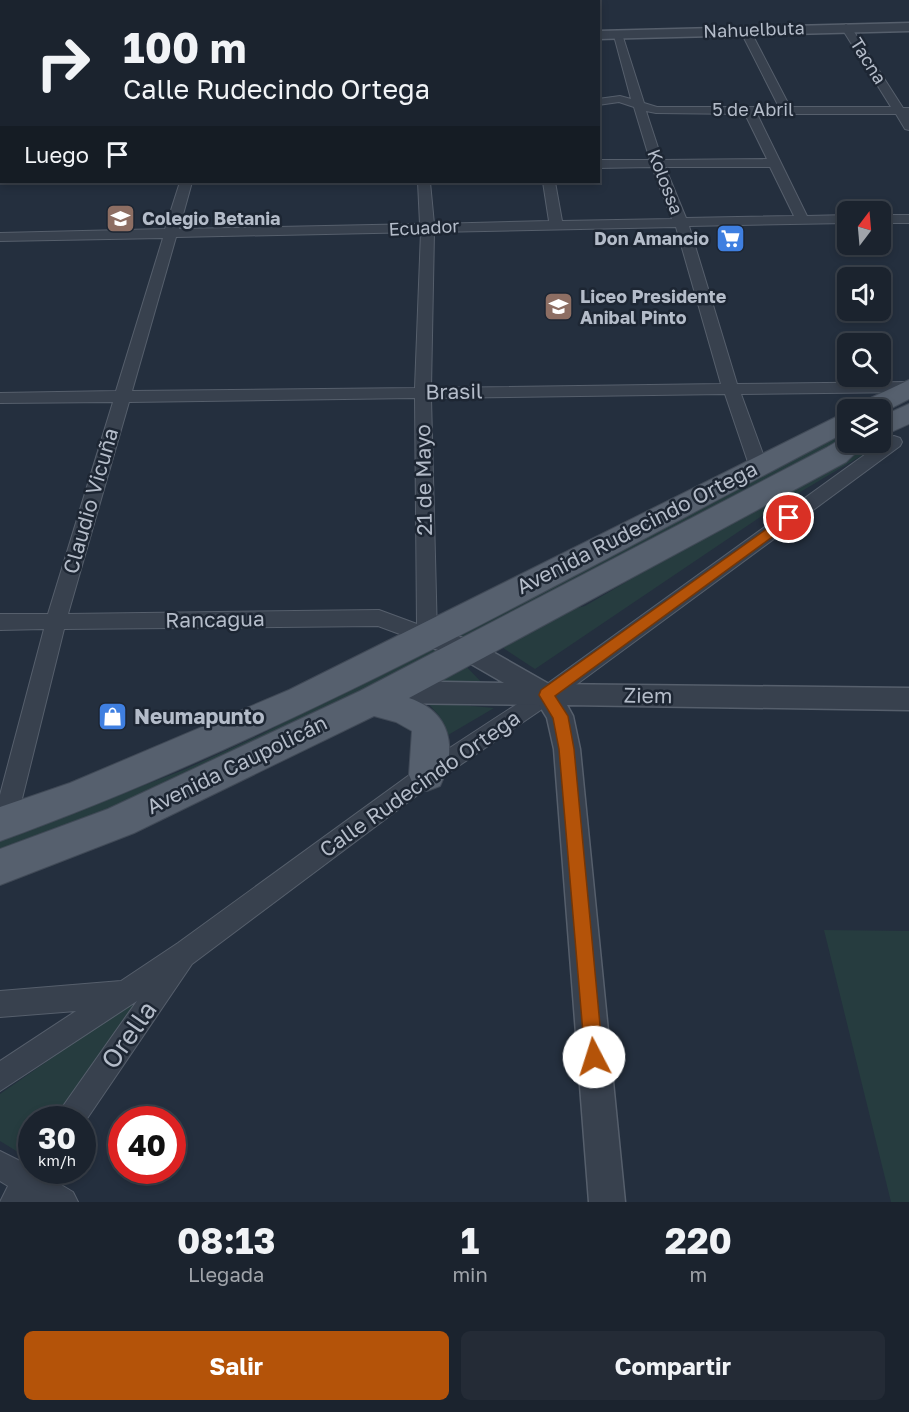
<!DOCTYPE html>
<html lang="es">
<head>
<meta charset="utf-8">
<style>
	:root { --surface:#1b232e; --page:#242b36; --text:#f1f3f6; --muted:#a0a4aa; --line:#39404a; --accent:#b45309 }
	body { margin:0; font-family:"Golos Text",sans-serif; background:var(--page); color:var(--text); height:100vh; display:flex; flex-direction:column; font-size:22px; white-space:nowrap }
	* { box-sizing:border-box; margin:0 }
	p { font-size:20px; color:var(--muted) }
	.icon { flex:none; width:33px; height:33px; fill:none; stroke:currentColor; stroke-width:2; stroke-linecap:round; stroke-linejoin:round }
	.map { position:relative; height:1202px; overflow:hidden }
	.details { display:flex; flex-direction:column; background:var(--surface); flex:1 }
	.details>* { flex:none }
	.banner { position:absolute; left:0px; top:0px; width:600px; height:183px; box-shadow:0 3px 9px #0003,0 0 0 2px var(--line); background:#1b232e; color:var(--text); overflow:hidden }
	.needle { width:39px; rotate:16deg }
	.controls { position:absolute; left:837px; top:201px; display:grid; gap:12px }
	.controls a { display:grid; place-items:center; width:54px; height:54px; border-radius:9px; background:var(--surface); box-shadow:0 3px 9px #0003,0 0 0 2px var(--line); font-size:30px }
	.speed { position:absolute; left:18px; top:1106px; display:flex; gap:12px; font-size:30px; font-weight:700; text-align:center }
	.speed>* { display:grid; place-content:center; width:78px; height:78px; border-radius:50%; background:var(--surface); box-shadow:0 3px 9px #0003,0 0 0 2px var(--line); line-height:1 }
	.speed small { font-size:15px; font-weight:400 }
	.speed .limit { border:9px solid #d22; background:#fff; color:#111 }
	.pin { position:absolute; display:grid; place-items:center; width:51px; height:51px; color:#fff; margin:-26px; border:3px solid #fff; border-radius:50%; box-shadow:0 2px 6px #0007 }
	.me { position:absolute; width:66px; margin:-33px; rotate:355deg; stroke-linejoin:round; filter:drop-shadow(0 0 4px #0008) }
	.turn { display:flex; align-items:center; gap:21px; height:126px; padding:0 24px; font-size:27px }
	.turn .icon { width:78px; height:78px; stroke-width:2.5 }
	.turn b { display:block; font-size:42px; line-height:51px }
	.then { display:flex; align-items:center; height:57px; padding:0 24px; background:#0003; gap:12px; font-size:22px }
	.eta { display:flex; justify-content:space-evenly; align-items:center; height:102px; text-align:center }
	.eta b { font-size:36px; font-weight:700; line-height:42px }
	.action { display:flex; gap:12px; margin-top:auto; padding:12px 24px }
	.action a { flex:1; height:69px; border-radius:9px; background:var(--accent); color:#fff; font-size:24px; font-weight:700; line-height:69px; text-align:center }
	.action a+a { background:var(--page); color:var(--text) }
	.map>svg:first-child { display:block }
	.green { fill:#263c3f }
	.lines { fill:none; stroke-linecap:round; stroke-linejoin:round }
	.minor-casing { stroke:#565f6c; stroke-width:2 }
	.tertiary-casing { stroke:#565f6c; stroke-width:3 }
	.primary-casing { stroke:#414a57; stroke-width:2 }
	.minor { fill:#38414e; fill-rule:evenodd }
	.tertiary { fill:#38414e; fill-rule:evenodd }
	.primary { fill:#56606e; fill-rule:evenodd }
	.route { fill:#b45309; stroke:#753606; stroke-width:1.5 }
	.labels { text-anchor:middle; stroke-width:5; stroke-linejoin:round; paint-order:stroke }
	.far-street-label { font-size:18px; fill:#b4bcc9; stroke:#1d2633 }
	.far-poi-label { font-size:18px; font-weight:bold; fill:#b4bcc9; stroke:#1d2633; text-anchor:start }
	.street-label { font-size:21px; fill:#b4bcc9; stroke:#1d2633 }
	.poi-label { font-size:21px; font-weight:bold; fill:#b4bcc9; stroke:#1d2633; text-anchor:start }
	.near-street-label { font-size:26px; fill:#b4bcc9; stroke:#1d2633 }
</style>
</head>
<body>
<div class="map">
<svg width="909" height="1202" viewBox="0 0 909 1202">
	<rect width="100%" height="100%" fill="#242f3e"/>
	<path class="green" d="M 0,0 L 506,0 L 2,2 L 0,55 Z
		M 847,428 L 847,437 L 461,641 L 119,812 L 0,854 L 0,841 L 186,769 L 260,735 Z
		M 857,447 L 876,447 L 775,507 L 535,669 L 500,646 L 561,612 L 585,606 Z
		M 460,660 L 488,689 L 415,683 Z
		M 427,702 L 494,708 L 443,738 L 440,717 Z
		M 824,930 L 909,931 L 909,1202 L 891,1202 Z
		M 131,1003 L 137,1003 L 59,1119 L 32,1119 L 31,1160 L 0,1141 L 0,1094 Z"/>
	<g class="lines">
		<defs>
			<path id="minor" d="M 846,24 L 851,27 L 903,108 L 909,108 L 909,130 L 905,129 L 896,114 L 757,114 L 807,216 L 848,215 L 848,223 L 689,226 L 737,384 L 909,382 L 909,392 L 741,394 L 767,465 L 758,471 L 749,465 L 725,394 L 431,398 L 437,636 L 434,642 L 427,644 L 378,626 L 64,629 L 16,823 L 12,830 L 0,832 L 0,795 L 44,629 L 0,630 L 0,614 L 48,614 L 113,402 L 0,403 L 0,393 L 116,391 L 163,238 L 0,241 L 0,233 L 165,229 L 180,182 L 192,182 L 179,229 L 420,224 L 418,182 L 430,182 L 434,224 L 549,221 L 543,182 L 555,182 L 562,221 L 672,219 L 652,167 L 598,168 L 598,160 L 650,160 L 634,107 L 619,102 L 598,105 L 598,99 L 620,96 L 631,99 L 613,32 L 622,34 L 644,103 L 657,107 L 779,107 L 740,30 L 745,27 L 750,30 L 790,107 L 891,107 L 841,27 ZM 646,111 L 656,113 L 745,114 L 767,159 L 662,160 ZM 665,167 L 770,167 L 794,216 L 686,218 ZM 676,227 L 721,384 L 431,388 L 434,232 ZM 421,232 L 415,388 L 132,391 L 176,237 ZM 415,398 L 417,624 L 379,610 L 68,614 L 129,402 Z
				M 0,173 L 2,173 L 2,181 L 0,181 Z
				M 880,215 L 909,215 L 909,223 L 880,223 Z
				M 894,436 L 900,438 L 902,442 L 900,446 L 554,701 L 435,782 L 192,964 L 82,1126 L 82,1119 L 57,1119 L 61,1109 L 137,1001 L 0,1091 L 0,1061 L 76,1011 L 0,1017 L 0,991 L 121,981 L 178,943 L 419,768 L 540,689 L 888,438 Z
				M 0,1151 L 24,1163 L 32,1157 L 32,1170 L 50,1170 L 48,1177 L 73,1192 L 78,1202 L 0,1202 L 8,1186 L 0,1181 Z"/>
			<path id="tertiary" d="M 909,23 L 909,31 L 598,39 L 598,31 Z
				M 0,125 L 2,125 L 2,133 L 0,133 Z
				M 427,626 L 477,643 L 549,684 L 909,688 L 909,710 L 567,705 L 573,716 L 580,749 L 625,1202 L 589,1202 L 554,749 L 547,718 L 539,705 L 386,703 L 377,700 L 373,692 L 377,684 L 386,681 L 504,683 L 459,657 L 418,643 L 415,636 L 418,629 Z"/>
			<path id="primary" d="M 909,380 L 909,399 L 880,414 L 880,410 L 854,410 L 858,404 Z
				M 909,404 L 909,424 L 880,437 L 880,417 Z
				M 848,411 L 848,431 C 570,576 295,734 0,841 L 0,807 L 70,783 L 289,690 Z
				M 848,435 L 848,442 L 867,442 L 846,462 L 409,698 C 451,712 458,748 440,786 L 427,791 L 414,786 L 409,775 L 412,731 L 396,722 L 374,716 L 134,833 L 0,885 L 0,849 L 108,809 L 360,691 L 826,448 Z"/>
		</defs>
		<use href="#minor" class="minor-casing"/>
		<use href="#tertiary" class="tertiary-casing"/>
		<use href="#primary" class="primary-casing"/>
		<use href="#minor" class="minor"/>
		<use href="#tertiary" class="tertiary"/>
		<use href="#primary" class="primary"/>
	</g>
	<path class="route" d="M 789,513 L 796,518 L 794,521 L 555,696 L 568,716 L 574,749 L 603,1057 L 601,1063 L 594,1066 L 587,1063 L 585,1057 L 559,749 L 553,718 L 539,695 L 541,690 Z"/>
	<defs>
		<symbol id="school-square" viewBox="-11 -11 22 22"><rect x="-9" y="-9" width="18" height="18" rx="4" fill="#8d6e63" stroke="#1d2633"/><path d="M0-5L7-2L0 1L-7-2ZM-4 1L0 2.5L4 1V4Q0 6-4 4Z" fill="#fff"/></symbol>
		<symbol id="supermarket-square" viewBox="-11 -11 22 22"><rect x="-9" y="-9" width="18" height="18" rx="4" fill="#3f7fe0" stroke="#1d2633"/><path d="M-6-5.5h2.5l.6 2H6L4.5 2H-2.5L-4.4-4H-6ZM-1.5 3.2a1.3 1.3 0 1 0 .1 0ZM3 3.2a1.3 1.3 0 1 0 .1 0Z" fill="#fff"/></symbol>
		<symbol id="shop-square" viewBox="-11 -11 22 22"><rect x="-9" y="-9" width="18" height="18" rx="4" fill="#3f7fe0" stroke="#1d2633"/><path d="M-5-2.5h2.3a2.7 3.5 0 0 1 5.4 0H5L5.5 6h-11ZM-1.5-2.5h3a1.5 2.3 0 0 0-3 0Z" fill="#fff"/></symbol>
	</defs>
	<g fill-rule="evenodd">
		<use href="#school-square" x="104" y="202" width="33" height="33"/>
		<use href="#supermarket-square" x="714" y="222" width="33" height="33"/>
		<use href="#school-square" x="542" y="290" width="33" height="33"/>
		<use href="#shop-square" x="96" y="700" width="33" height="33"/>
	</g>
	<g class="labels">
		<g class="far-street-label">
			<text transform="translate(754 30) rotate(-2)" y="6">Nahuelbuta</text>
			<text transform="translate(868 61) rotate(58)" y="6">Tacna</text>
			<text x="753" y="116">5 de Abril</text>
			<text transform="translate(665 182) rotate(69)" y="6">Kolossa</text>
			<text transform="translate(424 228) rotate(-3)" y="6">Ecuador</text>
		</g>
		<g class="far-poi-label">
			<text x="142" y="225">Colegio Betania</text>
			<text x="709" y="245" text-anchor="end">Don Amancio</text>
			<text x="580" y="303">Liceo Presidente<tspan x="580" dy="21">Anibal Pinto</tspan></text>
		</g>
		<g class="street-label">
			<text transform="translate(454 392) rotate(-1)" y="7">Brasil</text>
			<text transform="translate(424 480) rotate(-91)" y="7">21 de Mayo</text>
			<text transform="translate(91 501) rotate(-74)" y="7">Claudio Vicuña</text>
			<text transform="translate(637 528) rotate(-27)" y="7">Avenida Rudecindo Ortega</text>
			<text transform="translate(215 620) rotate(-1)" y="7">Rancagua</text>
			<text transform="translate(648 696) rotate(1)" y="7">Ziem</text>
			<text transform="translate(237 765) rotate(-26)" y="7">Avenida Caupolicán</text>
			<text transform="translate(420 784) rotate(-35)" y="7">Calle Rudecindo Ortega</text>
		</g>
		<g class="poi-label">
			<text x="134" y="724">Neumapunto</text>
		</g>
		<g class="near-street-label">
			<text transform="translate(129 1035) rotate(-55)" y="9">Orella</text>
		</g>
	</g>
</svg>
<div class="controls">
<a><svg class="needle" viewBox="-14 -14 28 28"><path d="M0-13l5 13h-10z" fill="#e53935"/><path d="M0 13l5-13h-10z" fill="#a0a4aa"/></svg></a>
<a><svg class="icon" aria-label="sound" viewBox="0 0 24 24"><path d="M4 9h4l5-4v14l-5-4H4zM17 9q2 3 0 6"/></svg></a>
<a><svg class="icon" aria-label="search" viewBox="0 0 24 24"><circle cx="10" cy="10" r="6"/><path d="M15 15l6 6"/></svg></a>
<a><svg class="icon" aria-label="layers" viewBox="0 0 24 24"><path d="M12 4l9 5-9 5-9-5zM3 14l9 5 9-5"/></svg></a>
</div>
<div class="speed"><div>30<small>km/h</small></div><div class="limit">40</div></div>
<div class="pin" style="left:789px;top:518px;background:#d93025"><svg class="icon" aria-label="arrive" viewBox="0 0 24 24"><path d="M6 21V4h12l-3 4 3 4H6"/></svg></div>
<svg class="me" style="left:594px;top:1057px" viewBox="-20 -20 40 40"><circle r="19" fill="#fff"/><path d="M0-13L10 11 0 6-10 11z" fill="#b45309"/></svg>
<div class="banner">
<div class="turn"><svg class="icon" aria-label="right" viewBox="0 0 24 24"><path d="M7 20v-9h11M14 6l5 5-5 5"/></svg><div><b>100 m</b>Calle Rudecindo Ortega</div></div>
<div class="then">Luego<svg class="icon" aria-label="arrive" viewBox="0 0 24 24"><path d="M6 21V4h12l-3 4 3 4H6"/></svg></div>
</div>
</div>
<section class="details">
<div class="eta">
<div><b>08:13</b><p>Llegada</p></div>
<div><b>1</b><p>min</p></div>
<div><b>220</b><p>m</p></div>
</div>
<div class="action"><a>Salir</a><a>Compartir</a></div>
</section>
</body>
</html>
